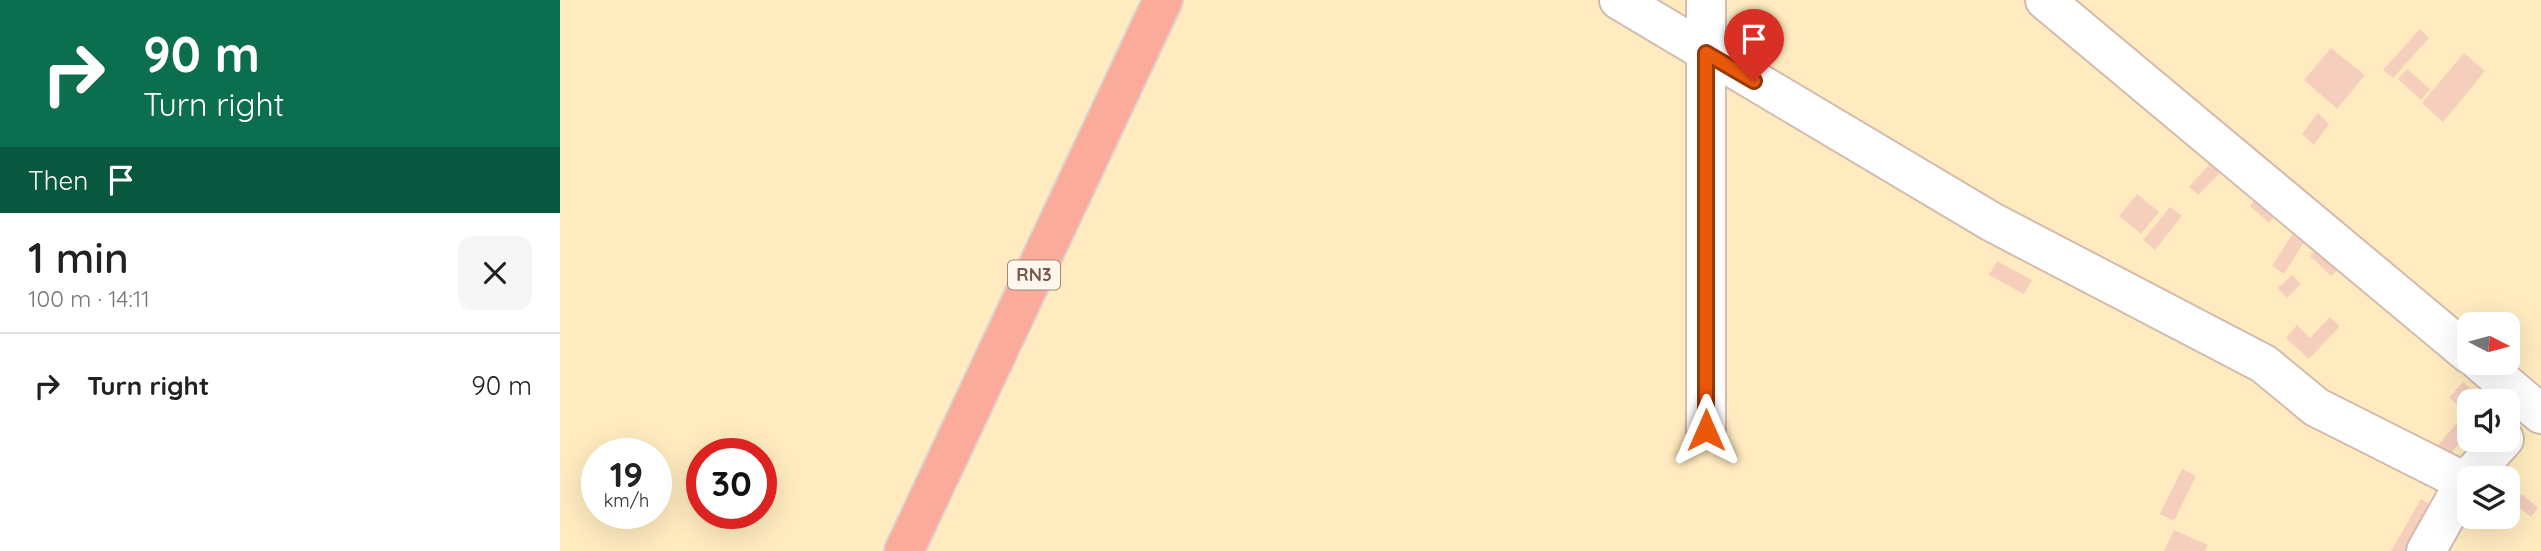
<!DOCTYPE html>
<html lang="en">
<head>
<meta charset="utf-8">
<style>
	:root { --surface:#fff; --page:#f6f6f6; --text:#222; --muted:#767676; --line:#e0e0e0 }
	body { margin:0; font-family:Quicksand,sans-serif; background:var(--page); color:var(--text); height:100vh; display:flex; flex-direction:column; font-size:26px; white-space:nowrap }
	* { box-sizing:border-box; margin:0 }
	p { font-size:23px; color:var(--muted) }
	.icon { flex:none; width:38px; height:38px; fill:none; stroke:currentColor; stroke-width:2; stroke-linecap:round; stroke-linejoin:round }
	.map { position:relative; flex:1; overflow:hidden }
	.sheet { display:flex; flex-direction:column; background:var(--surface); width:560px }
	.sheet>* { flex:none }
	.hud { background:#0b6e4f; color:#fff; overflow:hidden }
	.needle { width:46px; rotate:96deg }
	.controls { position:absolute; left:1897px; top:312px; display:grid; gap:14px }
	.controls a { display:grid; place-items:center; width:63px; height:63px; border-radius:14px; background:var(--surface); box-shadow:0 7px 28px #0002; font-size:35px }
	.speed { position:absolute; left:21px; top:438px; display:flex; gap:14px; font-size:35px; font-weight:700; text-align:center }
	.speed>* { display:grid; place-content:center; width:91px; height:91px; border-radius:50%; background:var(--surface); box-shadow:0 7px 28px #0002; line-height:1 }
	.speed small { font-size:18px; font-weight:400 }
	.speed .limit { border:10px solid #d22; background:#fff; color:#111 }
	.pin { position:absolute; display:grid; place-items:center; width:60px; height:60px; color:#fff; margin:-72px -30px; border-radius:50% 50% 50% 0; rotate:-45deg; box-shadow:0 0 7px #0007 }
	.pin .icon { rotate:45deg }
	.me { position:absolute; width:77px; margin:-38px; rotate:0deg; stroke-linejoin:round; filter:drop-shadow(0 0 5px #0008) }
	.turn { display:flex; align-items:center; gap:24px; height:147px; padding:0 28px; font-size:32px }
	.turn .icon { width:91px; height:91px; stroke-width:2.5 }
	.turn b { display:block; font-size:49px; line-height:60px }
	.then { display:flex; align-items:center; height:66px; padding:0 28px; background:#0003; gap:14px; font-size:26px }
	.round { display:grid; place-items:center; flex:none; width:74px; height:74px; border-radius:14px; background:var(--page) }
	.summary { display:flex; align-items:center; justify-content:space-between; height:119px; padding:0 28px }
	h1 { font-size:42px; font-weight:600; line-height:52px }
	ul { padding:0; list-style:none }
	li { display:flex; align-items:center; gap:21px; height:105px; padding:0 28px; border-top:2px solid var(--line) }
	li div { flex:1 }
	li b { display:block; font-size:26px }
	li em { font-style:normal }
	main { display:flex; flex:1; min-height:0 }
	.map>svg:first-child { display:block }
	.sand { fill:#ffebbf; fill-rule:evenodd }
	.building { fill:#f5cebc }
	.lines { fill:none; stroke-linecap:round; stroke-linejoin:round }
	.minor-casing { stroke:#d3bbae; stroke-width:42 }
	.highway-casing { stroke:#dcd3d0; stroke-width:42 }
	.minor { stroke:#fff; stroke-width:38 }
	.highway { stroke:#fbab9a; stroke-width:38 }
	.route-casing { stroke:#983908; stroke-width:18 }
	.route { stroke:#ea580c; stroke-width:12 }
	.labels { text-anchor:middle; stroke-width:5; stroke-linejoin:round; paint-order:stroke }
	.shield { fill:#fff7ee; stroke:#a1867a; stroke-width:2 }
	.shield-label { font-size:18px; font-weight:bold; fill:#795649 }
</style>
</head>
<body>
<main>
<section class="sheet">
<div class="hud">
<div class="turn"><svg class="icon" aria-label="right" viewBox="0 0 24 24"><path d="M7 20v-9h11M14 6l5 5-5 5"/></svg><div><b>90 m</b>Turn right</div></div>
<div class="then">Then<svg class="icon" aria-label="arrive" viewBox="0 0 24 24"><path d="M6 21V4h12l-3 4 3 4H6"/></svg></div>
</div>
<div class="summary"><div><h1>1 min</h1><p>100 m · 14:11</p></div><a class="round"><svg class="icon" aria-label="close" viewBox="0 0 24 24"><path d="M6 6l12 12M18 6L6 18"/></svg></a></div>
<ul>
<li><svg class="icon" aria-label="right" viewBox="0 0 24 24"><path d="M7 20v-9h11M14 6l5 5-5 5"/></svg><div><b>Turn right</b></div><em>90 m</em></li>
</ul>
</section>
<div class="map">
<svg width="1981" height="551" viewBox="0 0 1981 551">
	<rect width="100%" height="100%" fill="#fef3e7"/>
	<path class="sand" d="M 0,0 L 1981,0 L 1981,551 L 0,551 ZM 1909,324 L 1948,324 L 1948,362 L 1909,362 ZM 1909,401 L 1948,401 L 1948,439 L 1909,439 ZM 37,453 L 96,453 L 96,513 L 37,513 ZM 142,453 L 201,453 L 201,513 L 142,513 ZM 1909,478 L 1948,478 L 1948,516 L 1909,516 Z"/>
	<path class="building" d="M 1860,29 L 1869,38 L 1833,78 L 1823,70 Z
		M 1771,48 L 1805,75 L 1777,109 L 1744,80 Z
		M 1904,53 L 1925,71 L 1883,122 L 1862,103 Z
		M 1847,69 L 1870,89 L 1861,100 L 1838,79 Z
		M 1758,113 L 1769,124 L 1754,145 L 1742,134 Z
		M 1658,154 L 1669,164 L 1638,195 L 1629,187 Z
		M 1577,194 L 1599,212 L 1581,234 L 1559,216 Z
		M 1700,195 L 1718,212 L 1709,223 L 1690,206 Z
		M 1610,207 L 1622,216 L 1595,250 L 1583,240 Z
		M 1736,229 L 1747,237 L 1724,274 L 1712,266 Z
		M 1758,248 L 1779,268 L 1771,276 L 1750,256 Z
		M 1437,261 L 1472,280 L 1464,294 L 1429,275 Z
		M 1732,275 L 1741,284 L 1727,298 L 1718,288 Z
		M 1770,317 L 1780,326 L 1749,359 L 1726,338 L 1737,325 L 1750,338 Z
		M 1903,382 L 1915,392 L 1901,408 L 1889,398 Z
		M 1909,409 L 1909,432 L 1889,455 L 1878,445 Z
		M 1622,469 L 1636,476 L 1614,521 L 1600,514 Z
		M 1962,494 L 1978,508 L 1971,517 L 1954,503 Z
		M 1861,499 L 1877,509 L 1852,551 L 1831,551 Z
		M 1614,530 L 1648,545 L 1645,551 L 1604,551 Z"/>
	<g class="lines">
		<defs>
			<path id="minor" d="M 1059,0 L 1432,222 L 1704,364 L 1756,407 L 1905,482
				M 1146,0 L 1146,430
				M 1485,0 L 1909,354
				M 1920,362 L 1981,414
				M 1866,551 L 1905,482 L 1944,439"/>
			<path id="highway" d="M 344,551 L 603,0"/>
		</defs>
		<use href="#minor" class="minor-casing"/>
		<use href="#highway" class="highway-casing"/>
		<use href="#minor" class="minor"/>
		<use href="#highway" class="highway"/>
	</g>
	<g class="lines">
		<defs>
			<path id="route" d="M 1146,430 L 1146,53 L 1194,81"/>
		</defs>
		<use href="#route" class="route-casing"/>
		<use href="#route" class="route"/>
	</g>
	<g class="labels">
		<rect class="shield" x="448" y="260.5" width="52" height="29" rx="5"/>
		<g class="shield-label">
			<text x="474" y="281">RN3</text>
		</g>
	</g>
</svg>
<div class="controls">
<a><svg class="needle" viewBox="-14 -14 28 28"><path d="M0-13l5 13h-10z" fill="#e53935"/><path d="M0 13l5-13h-10z" fill="#767676"/></svg></a>
<a><svg class="icon" aria-label="sound" viewBox="0 0 24 24"><path d="M4 9h4l5-4v14l-5-4H4zM17 9q2 3 0 6"/></svg></a>
<a><svg class="icon" aria-label="layers" viewBox="0 0 24 24"><path d="M12 4l9 5-9 5-9-5zM3 14l9 5 9-5"/></svg></a>
</div>
<div class="speed"><div>19<small>km/h</small></div><div class="limit">30</div></div>
<div class="pin" style="left:1194px;top:81px;background:#d93025"><svg class="icon" aria-label="arrive" viewBox="0 0 24 24"><path d="M6 21V4h12l-3 4 3 4H6"/></svg></div>
<svg class="me" style="left:1146px;top:430px" viewBox="-20 -20 40 40"><path d="M0-17L14 15 0 8-14 15z" fill="#ea580c" stroke="#fff" stroke-width="4"/></svg>
</div>
</main>
</body>
</html>
